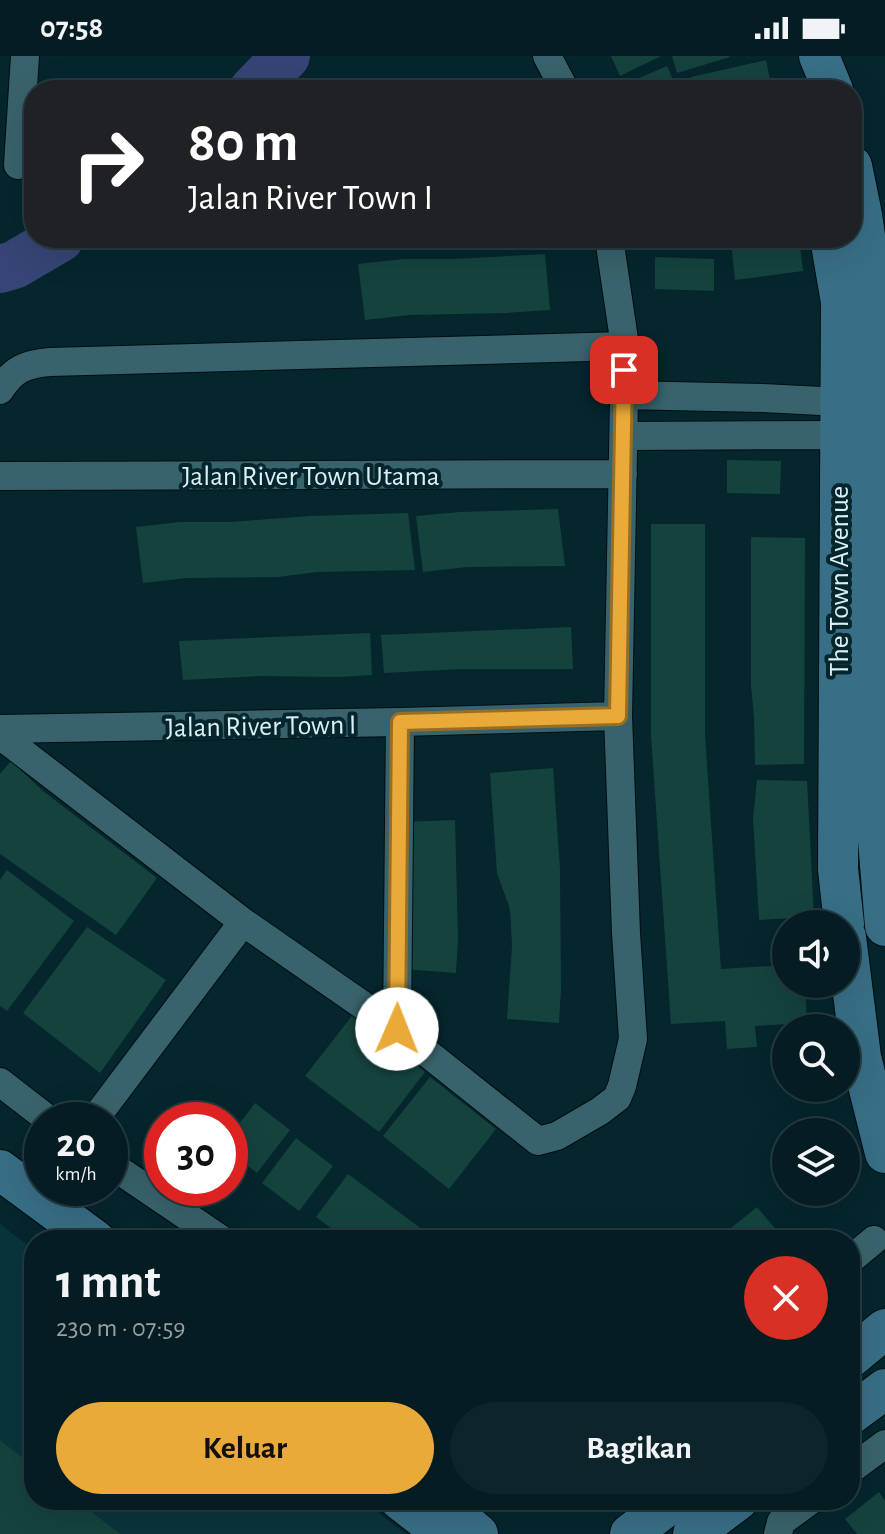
<!DOCTYPE html>
<html lang="id">
<head>
<meta charset="utf-8">
<style>
	:root { --surface:#041c22; --page:#0d252a; --text:#f1f3f6; --muted:#97a1a5; --line:#253a40; --accent:#eaaa39 }
	body { margin:0; font-family:"Alegreya Sans",sans-serif; background:var(--page); color:var(--text); height:100vh; display:flex; flex-direction:column; font-size:30px; white-space:nowrap }
	* { box-sizing:border-box; margin:0 }
	p { font-size:26px; color:var(--muted) }
	.icon { flex:none; width:44px; height:44px; fill:none; stroke:currentColor; stroke-width:2; stroke-linecap:round; stroke-linejoin:round }
	.map { position:relative; flex:1; overflow:hidden }
	.side { position:absolute; left:24px; top:1174px; width:836px; height:280px; display:flex; flex-direction:column; background:var(--surface); border-radius:32px; box-shadow:0 8px 32px #0002,0 0 0 2px var(--line) }
	.side>* { flex:none }
	.hud { position:absolute; left:24px; top:24px; width:838px; height:168px; border-radius:32px; box-shadow:0 8px 32px #0002,0 0 0 2px var(--line); background:#202124; color:#fff; overflow:hidden }
	.buttons { position:absolute; left:772px; top:854px; display:grid; gap:16px }
	.buttons a { display:grid; place-items:center; width:88px; height:88px; border-radius:50%; background:var(--surface); box-shadow:0 8px 32px #0002,0 0 0 2px var(--line); font-size:40px }
	.speed { position:absolute; left:24px; top:1046px; display:flex; gap:16px; font-size:40px; font-weight:700; text-align:center }
	.speed>* { display:grid; place-content:center; width:104px; height:104px; border-radius:50%; background:var(--surface); box-shadow:0 8px 32px #0002,0 0 0 2px var(--line); line-height:1 }
	.speed small { font-size:20px; font-weight:400 }
	.speed .limit { border:12px solid #d22; background:#fff; color:#111 }
	.pin { position:absolute; display:grid; place-items:center; width:68px; height:68px; color:#fff; margin:-34px; border-radius:16px; box-shadow:0 4px 12px #0006 }
	.me { position:absolute; width:88px; margin:-44px; rotate:1deg; stroke-linejoin:round; filter:drop-shadow(0 0 6px #0008) }
	.turn { display:flex; align-items:center; gap:28px; height:168px; padding:0 32px; font-size:36px }
	.turn .icon { width:104px; height:104px; stroke-width:2.5 }
	.turn b { display:block; font-size:56px; line-height:68px }
	.round { display:grid; place-items:center; flex:none; width:84px; height:84px; border-radius:42px; background:var(--page) }
	.overview { display:flex; align-items:center; justify-content:space-between; height:136px; padding:0 32px }
	h1 { font-size:48px; font-weight:700; line-height:60px }
	.action { display:flex; gap:16px; margin-top:auto; padding:16px 32px }
	.action a { flex:1; height:92px; border-radius:48px; background:var(--accent); color:#111; font-size:32px; font-weight:700; line-height:92px; text-align:center }
	.action a+a { background:var(--page); color:var(--text) }
	.status { display:flex; justify-content:space-between; align-items:center; height:56px; padding:0 40px; background:var(--surface); direction:ltr }
	.status svg { height:22px; fill:currentColor }
	.map>svg:first-child { display:block }
	.built { fill:#0a343c }
	.lines { fill:none; stroke-linecap:round; stroke-linejoin:round }
	.river { stroke:#364575; stroke-width:48 }
	.building { fill:#14433e }
	.street-casing { stroke:#000e12; stroke-width:30 }
	.secondary-casing { stroke:#000e12; stroke-width:42 }
	.street { stroke:#39636c; stroke-width:28 }
	.secondary { stroke:#386f86; stroke-width:40 }
	.route-casing { stroke:#986e25; stroke-width:20 }
	.route { stroke:#eaaa39; stroke-width:14 }
	.labels { text-anchor:middle; stroke-width:8; stroke-linejoin:round; paint-order:stroke }
	.street-label { font-size:28px; fill:#daf0f5; stroke:#05262d }
</style>
</head>
<body>
<div class="status"><b>07:58</b><svg viewBox="0 0 49 12"><path d="M0 12V9h3v3zM5 12V6h3v6zM10 12V3h3v9zM15 12V0h3v12zM26 1h20v11H26zM47 4h2v5h-2z"/></svg></div>
<div class="map">
<svg width="885" height="1478" viewBox="0 0 885 1478">
	<rect width="100%" height="100%" fill="#05262d"/>
	<path class="built" d="M 0,1168 L 34,1194 L 34,1444 L 362,1444 L 406,1478 L 0,1478 Z"/>
	<g class="lines">
		<path class="river" d="M 253,34 L 286,0
			M 0,213 L 14,209 L 60,182"/>
	</g>
	<path class="building" d="M 611,0 L 661,0 L 620,20 Z
		M 672,0 L 729,0 L 730,1 L 677,17 Z
		M 766,4 L 772,34 L 693,34 L 691,21 Z
		M 667,10 L 677,33 L 617,34 L 616,32 Z
		M 660,182 L 690,182 L 690,184 L 661,188 Z
		M 769,182 L 799,182 L 803,215 L 735,224 L 731,186 Z
		M 545,198 L 550,254 L 506,257 L 409,259 L 365,264 L 358,208 L 403,203 L 454,203 Z
		M 655,201 L 714,203 L 714,235 L 655,233 Z
		M 727,404 L 781,405 L 780,438 L 727,437 Z
		M 558,453 L 565,510 L 467,511 L 423,516 L 416,460 L 460,456 Z
		M 408,457 L 415,514 L 317,516 L 278,521 L 187,522 L 143,527 L 136,471 L 180,466 L 231,466 L 310,460 Z
		M 651,468 L 705,468 L 705,680 L 721,913 L 786,909 L 786,928 L 805,928 L 807,967 L 755,970 L 757,991 L 727,993 L 725,965 L 671,968 L 651,680 Z
		M 751,481 L 805,482 L 804,708 L 755,709 L 754,661 L 751,629 Z
		M 571,571 L 573,613 L 461,613 L 384,617 L 381,579 Z
		M 370,577 L 372,619 L 339,621 L 260,620 L 183,624 L 179,585 Z
		M 11,705 L 43,735 L 157,822 L 116,879 L 0,798 L 0,718 Z
		M 553,712 L 560,813 L 561,933 L 559,967 L 507,963 L 512,890 L 510,853 L 497,817 L 490,717 Z
		M 757,724 L 807,725 L 814,861 L 759,864 L 753,762 Z
		M 455,764 L 458,883 L 456,917 L 403,913 L 402,766 Z
		M 7,814 L 74,865 L 7,955 L 0,950 L 0,824 Z
		M 87,871 L 166,924 L 100,1017 L 23,957 Z
		M 355,956 L 425,1016 L 379,1076 L 305,1020 Z
		M 430,1021 L 496,1073 L 449,1133 L 383,1080 Z
		M 255,1047 L 290,1074 L 257,1117 L 230,1096 L 230,1080 Z
		M 296,1082 L 333,1110 L 299,1155 L 262,1127 Z
		M 348,1118 L 427,1177 L 421,1184 L 347,1184 L 316,1161 Z
		M 757,1151 L 785,1184 L 724,1184 L 721,1180 Z
		M 0,1384 L 34,1411 L 34,1444 L 76,1444 L 120,1478 L 0,1478 Z
		M 879,1436 L 885,1445 L 885,1478 L 857,1478 L 845,1463 Z"/>
	<g class="lines">
		<defs>
			<path id="street" d="M 547,0 L 565,34
				M 18,109 L 25,0
				M 0,334 C 13,313 26,308 50,306 L 625,290
				M 623,339 L 762,342 L 841,346 L 858,345
				M 624,380 L 839,379 L 859,380
				M 0,420 L 623,418
				M 0,673 L 400,666 L 618,660
				M 0,679 L 243,866 L 397,973 L 538,1085 L 557,1080 L 600,1055 L 617,1042 L 622,1030 L 633,983 L 626,877 L 618,660 L 625,290 L 609,182
				M 397,973 L 400,666
				M 0,1026 L 49,1064
				M 94,1064 L 243,866
				M 110,1108 L 222,1184
				M 850,1204 L 874,1184
				M 850,1414 L 885,1388
				M 778,1478 L 781,1466 L 811,1444"/>
			<path id="secondary" d="M 819,0 L 833,34
				M 852,110 L 862,159 L 874,244 L 878,344 L 876,382 L 877,771 L 885,870
				M 830,182 L 841,246 L 838,813 L 844,868
				M 846,881 L 861,1001 L 885,1097
				M 0,1114 L 95,1184
				M 850,1302 L 885,1273
				M 850,1359 L 885,1333
				M 400,1444 L 444,1478
				M 438,1444 L 478,1478
				M 630,1478 L 675,1444
				M 693,1478 L 738,1444"/>
		</defs>
		<use href="#street" class="street-casing"/>
		<use href="#secondary" class="secondary-casing"/>
		<use href="#street" class="street"/>
		<use href="#secondary" class="secondary"/>
	</g>
	<g class="lines">
		<defs>
			<path id="route" d="M 397,973 L 400,666 L 618,660 L 624,314"/>
		</defs>
		<use href="#route" class="route-casing"/>
		<use href="#route" class="route"/>
	</g>
	<g class="labels">
		<g class="street-label">
			<text x="311" y="429">Jalan River Town Utama</text>
			<text transform="translate(838 525) rotate(-90)" y="10">The Town Avenue</text>
			<text transform="translate(261 669) rotate(-1)" y="10">Jalan River Town I</text>
		</g>
	</g>
</svg>
<div class="buttons">
<a><svg class="icon" aria-label="sound" viewBox="0 0 24 24"><path d="M4 9h4l5-4v14l-5-4H4zM17 9q2 3 0 6"/></svg></a>
<a><svg class="icon" aria-label="search" viewBox="0 0 24 24"><circle cx="10" cy="10" r="6"/><path d="M15 15l6 6"/></svg></a>
<a><svg class="icon" aria-label="layers" viewBox="0 0 24 24"><path d="M12 4l9 5-9 5-9-5zM3 14l9 5 9-5"/></svg></a>
</div>
<div class="speed"><div>20<small>km/h</small></div><div class="limit">30</div></div>
<div class="pin" style="left:624px;top:314px;background:#d93025"><svg class="icon" aria-label="arrive" viewBox="0 0 24 24"><path d="M6 21V4h12l-3 4 3 4H6"/></svg></div>
<svg class="me" style="left:397px;top:973px" viewBox="-20 -20 40 40"><circle r="19" fill="#fff"/><path d="M0-13L10 11 0 6-10 11z" fill="#eaaa39"/></svg>
<div class="hud">
<div class="turn"><svg class="icon" aria-label="right" viewBox="0 0 24 24"><path d="M7 20v-9h11M14 6l5 5-5 5"/></svg><div><b>80 m</b>Jalan River Town I</div></div>
</div>
<section class="side">
<div class="overview"><div><h1>1 mnt</h1><p>230 m · 07:59</p></div><a class="round" style="background:#d93025;color:#fff"><svg class="icon" aria-label="close" viewBox="0 0 24 24"><path d="M6 6l12 12M18 6L6 18"/></svg></a></div>
<div class="action"><a>Keluar</a><a>Bagikan</a></div>
</section>
</div>
</body>
</html>
